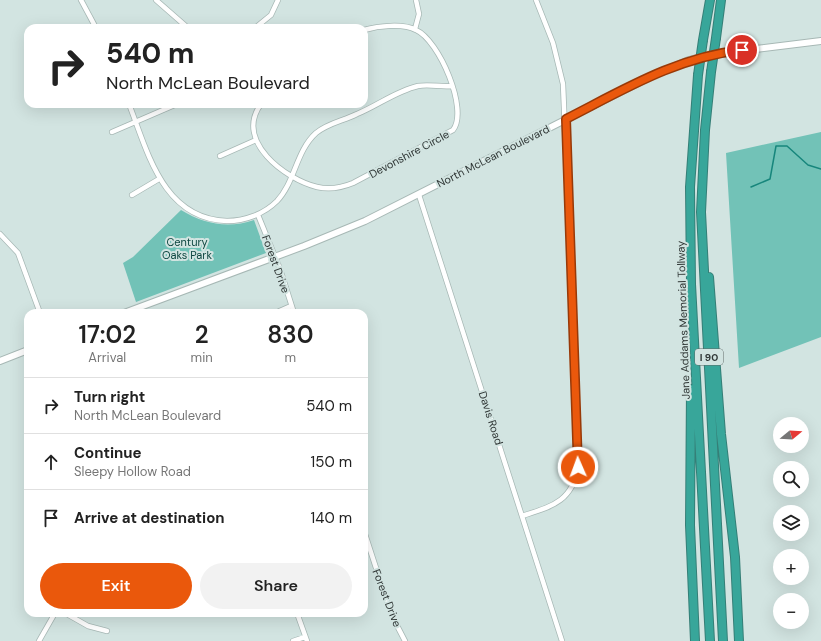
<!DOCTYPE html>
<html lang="en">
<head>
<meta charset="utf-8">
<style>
	:root { --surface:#fff; --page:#f2f2f2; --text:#222; --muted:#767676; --line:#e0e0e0; --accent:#ea580c }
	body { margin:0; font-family:"DM Sans",sans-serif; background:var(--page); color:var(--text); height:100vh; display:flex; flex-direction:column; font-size:15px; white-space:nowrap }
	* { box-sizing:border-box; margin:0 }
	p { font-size:13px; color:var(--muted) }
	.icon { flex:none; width:22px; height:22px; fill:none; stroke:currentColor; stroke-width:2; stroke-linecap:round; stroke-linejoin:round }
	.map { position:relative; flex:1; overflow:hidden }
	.side { position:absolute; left:24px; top:309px; width:344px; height:308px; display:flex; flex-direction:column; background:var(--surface); border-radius:12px; box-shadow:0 4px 16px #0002 }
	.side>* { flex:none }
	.guide { position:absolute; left:24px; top:24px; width:344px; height:84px; border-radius:12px; box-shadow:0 4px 16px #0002; background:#fff; color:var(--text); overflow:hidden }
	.needle { width:26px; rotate:72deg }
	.tools { position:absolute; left:773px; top:417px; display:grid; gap:8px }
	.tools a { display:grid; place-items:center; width:36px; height:36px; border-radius:50%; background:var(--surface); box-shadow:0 4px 16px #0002; font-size:20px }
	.pin { position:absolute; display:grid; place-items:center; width:34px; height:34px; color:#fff; margin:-17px; border:2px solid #fff; border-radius:50%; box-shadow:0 1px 4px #0007 }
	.me { position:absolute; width:44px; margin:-22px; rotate:358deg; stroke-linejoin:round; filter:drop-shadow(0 0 3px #0008) }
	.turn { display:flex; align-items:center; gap:14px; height:84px; padding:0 16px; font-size:18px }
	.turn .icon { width:52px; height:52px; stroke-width:2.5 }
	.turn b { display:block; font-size:28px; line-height:34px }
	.eta { display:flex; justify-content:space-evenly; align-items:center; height:68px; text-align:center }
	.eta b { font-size:24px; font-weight:600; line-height:28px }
	.primary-button { display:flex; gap:8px; margin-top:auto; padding:8px 16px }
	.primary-button a { flex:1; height:46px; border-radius:24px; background:var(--accent); color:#fff; font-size:16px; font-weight:600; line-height:46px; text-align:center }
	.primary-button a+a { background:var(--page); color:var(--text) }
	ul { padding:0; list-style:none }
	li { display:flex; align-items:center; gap:12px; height:56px; padding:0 16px; border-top:1px solid var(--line) }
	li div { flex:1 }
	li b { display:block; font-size:15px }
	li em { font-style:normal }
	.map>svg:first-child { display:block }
	.green { fill:#72c2b7 }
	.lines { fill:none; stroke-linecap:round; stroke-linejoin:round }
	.stream { stroke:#17867c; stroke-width:1.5 }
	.street-casing { stroke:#a7b8b5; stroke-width:6 }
	.secondary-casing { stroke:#a7b8b5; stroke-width:8 }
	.highway-casing { stroke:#357f77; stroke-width:10 }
	.street { stroke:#fff; stroke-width:4.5 }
	.secondary { stroke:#fff; stroke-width:6 }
	.highway { stroke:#38a69a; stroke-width:8 }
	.highway-bridge-casing { stroke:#357f77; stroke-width:10; stroke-linecap:butt }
	.highway-bridge { stroke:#38a69a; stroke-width:8 }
	.route-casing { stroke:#983908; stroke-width:10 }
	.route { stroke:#ea580c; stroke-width:7 }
	.labels { text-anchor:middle; stroke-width:4; stroke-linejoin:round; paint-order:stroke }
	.shield { fill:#d2e4e1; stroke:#606a69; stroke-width:1 }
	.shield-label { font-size:10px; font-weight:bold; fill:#2f3635 }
	.street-label { font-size:11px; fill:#2f3635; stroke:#d2e4e1 }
	.park-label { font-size:11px; fill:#0e4741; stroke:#d2e4e1 }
</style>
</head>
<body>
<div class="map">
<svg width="821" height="641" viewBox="0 0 821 641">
	<rect width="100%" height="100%" fill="#d2e4e1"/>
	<path class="green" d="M 821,132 L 821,337 L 739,368 L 726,153 Z
		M 181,210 C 204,224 228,229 254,220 L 266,253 L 136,302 L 123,263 L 133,257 Z"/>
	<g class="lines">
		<path class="stream" d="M 751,187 L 770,179 L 776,146 L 787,146 L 808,165 L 821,169"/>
		<defs>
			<path id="street" d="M 81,0 L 96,28
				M 156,0 L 188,28
				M 255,28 L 271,15 L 278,0
				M 415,29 L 419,14 L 416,0
				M 129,104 C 148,153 163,219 227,221 C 245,221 264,214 277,201 C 295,182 296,151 316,133 C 328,123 343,121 357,114 C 377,106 396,91 418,86 C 429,84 440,87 451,86
				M 261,104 C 234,141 285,179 317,187 C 330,190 341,188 353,183 L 453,130 C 469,110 439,40 416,30 C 403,23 378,26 364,30
				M 112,132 L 177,104
				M 220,156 L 256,140
				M 132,195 L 159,179
				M 419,195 L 562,641
				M 258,215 L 280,269 L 294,313
				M 0,234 L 18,253 L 40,313
				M 275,313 L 291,306
				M 522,516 C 553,506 571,502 579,467 L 563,84 L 553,43 L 536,0
				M 364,531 L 391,614 L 405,641
				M 65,613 L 88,626 L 107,631
				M 297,613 L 307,641
				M 39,641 L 55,613
				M 293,641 L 305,637"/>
			<path id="secondary" d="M 124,313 L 304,246 L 365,221 L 654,75 L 689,60 L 708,55 L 821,41
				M 0,361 L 28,350"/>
			<path id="highway" d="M 716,38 L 721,0
				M 703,40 L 710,0
				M 711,72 L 705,130 L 701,212 L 723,641
				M 698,75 L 690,187 L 691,284 L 710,641
				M 709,277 L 721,434 L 735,557 L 739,641
				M 691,389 L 690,525 L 695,641"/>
		</defs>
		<use href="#street" class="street-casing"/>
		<use href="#secondary" class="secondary-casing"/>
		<use href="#highway" class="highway-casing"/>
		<use href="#street" class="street"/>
		<use href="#secondary" class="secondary"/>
		<use href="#highway" class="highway"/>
		<defs>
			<path id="highway-bridge" d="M 711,72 L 716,38
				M 698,75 L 703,40"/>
		</defs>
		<use href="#highway-bridge" class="highway-bridge-casing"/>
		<use href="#highway-bridge" class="highway-bridge"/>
	</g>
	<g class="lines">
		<defs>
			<path id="route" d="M 578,467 L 566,119 C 623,90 677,57 742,50"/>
		</defs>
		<use href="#route" class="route-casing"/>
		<use href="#route" class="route"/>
	</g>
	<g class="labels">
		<rect class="shield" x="695" y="349" width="28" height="16" rx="3"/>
		<g class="shield-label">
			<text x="709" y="361">I 90</text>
		</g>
		<g class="street-label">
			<text transform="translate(409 154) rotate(-28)" y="4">Devonshire Circle</text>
			<text transform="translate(493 156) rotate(-27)" y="4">North McLean Boulevard</text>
			<text transform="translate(276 264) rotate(70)" y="4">Forest Drive</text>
			<text transform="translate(683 320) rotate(-92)" y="4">Jane Addams Memorial Tollway</text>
			<text transform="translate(491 418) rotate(72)" y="4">Davis Road</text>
			<text transform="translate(387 598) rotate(69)" y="4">Forest Drive</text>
		</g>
		<g class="park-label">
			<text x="187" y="246">Century<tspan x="187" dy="13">Oaks Park</tspan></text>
		</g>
	</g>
</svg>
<div class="tools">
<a><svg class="needle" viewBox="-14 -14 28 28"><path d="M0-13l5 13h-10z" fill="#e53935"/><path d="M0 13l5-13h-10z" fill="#767676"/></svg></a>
<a><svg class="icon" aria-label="search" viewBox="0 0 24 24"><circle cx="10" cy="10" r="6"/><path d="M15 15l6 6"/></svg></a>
<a><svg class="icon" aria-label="layers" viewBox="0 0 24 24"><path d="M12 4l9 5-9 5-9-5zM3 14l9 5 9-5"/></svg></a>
<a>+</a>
<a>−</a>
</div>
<div class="pin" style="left:742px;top:50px;background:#d93025"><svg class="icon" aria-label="arrive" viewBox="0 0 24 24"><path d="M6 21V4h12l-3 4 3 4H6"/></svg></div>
<svg class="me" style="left:578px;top:467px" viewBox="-20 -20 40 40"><circle r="17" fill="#ea580c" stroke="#fff" stroke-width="3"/><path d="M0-11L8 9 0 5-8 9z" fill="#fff"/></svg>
<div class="guide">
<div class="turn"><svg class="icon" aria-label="right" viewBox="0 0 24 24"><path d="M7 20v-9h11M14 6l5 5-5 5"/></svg><div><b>540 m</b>North McLean Boulevard</div></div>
</div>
<section class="side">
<div class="eta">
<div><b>17:02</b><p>Arrival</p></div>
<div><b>2</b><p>min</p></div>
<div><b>830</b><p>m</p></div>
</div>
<ul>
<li><svg class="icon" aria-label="right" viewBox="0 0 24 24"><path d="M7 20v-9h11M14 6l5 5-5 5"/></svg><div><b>Turn right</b><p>North McLean Boulevard</p></div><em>540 m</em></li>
<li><svg class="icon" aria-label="ahead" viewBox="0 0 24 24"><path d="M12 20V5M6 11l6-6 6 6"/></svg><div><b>Continue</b><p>Sleepy Hollow Road</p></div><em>150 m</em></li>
<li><svg class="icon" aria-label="arrive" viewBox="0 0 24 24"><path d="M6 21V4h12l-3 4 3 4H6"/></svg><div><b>Arrive at destination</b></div><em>140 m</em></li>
</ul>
<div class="primary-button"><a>Exit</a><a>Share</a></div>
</section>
</div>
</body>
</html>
